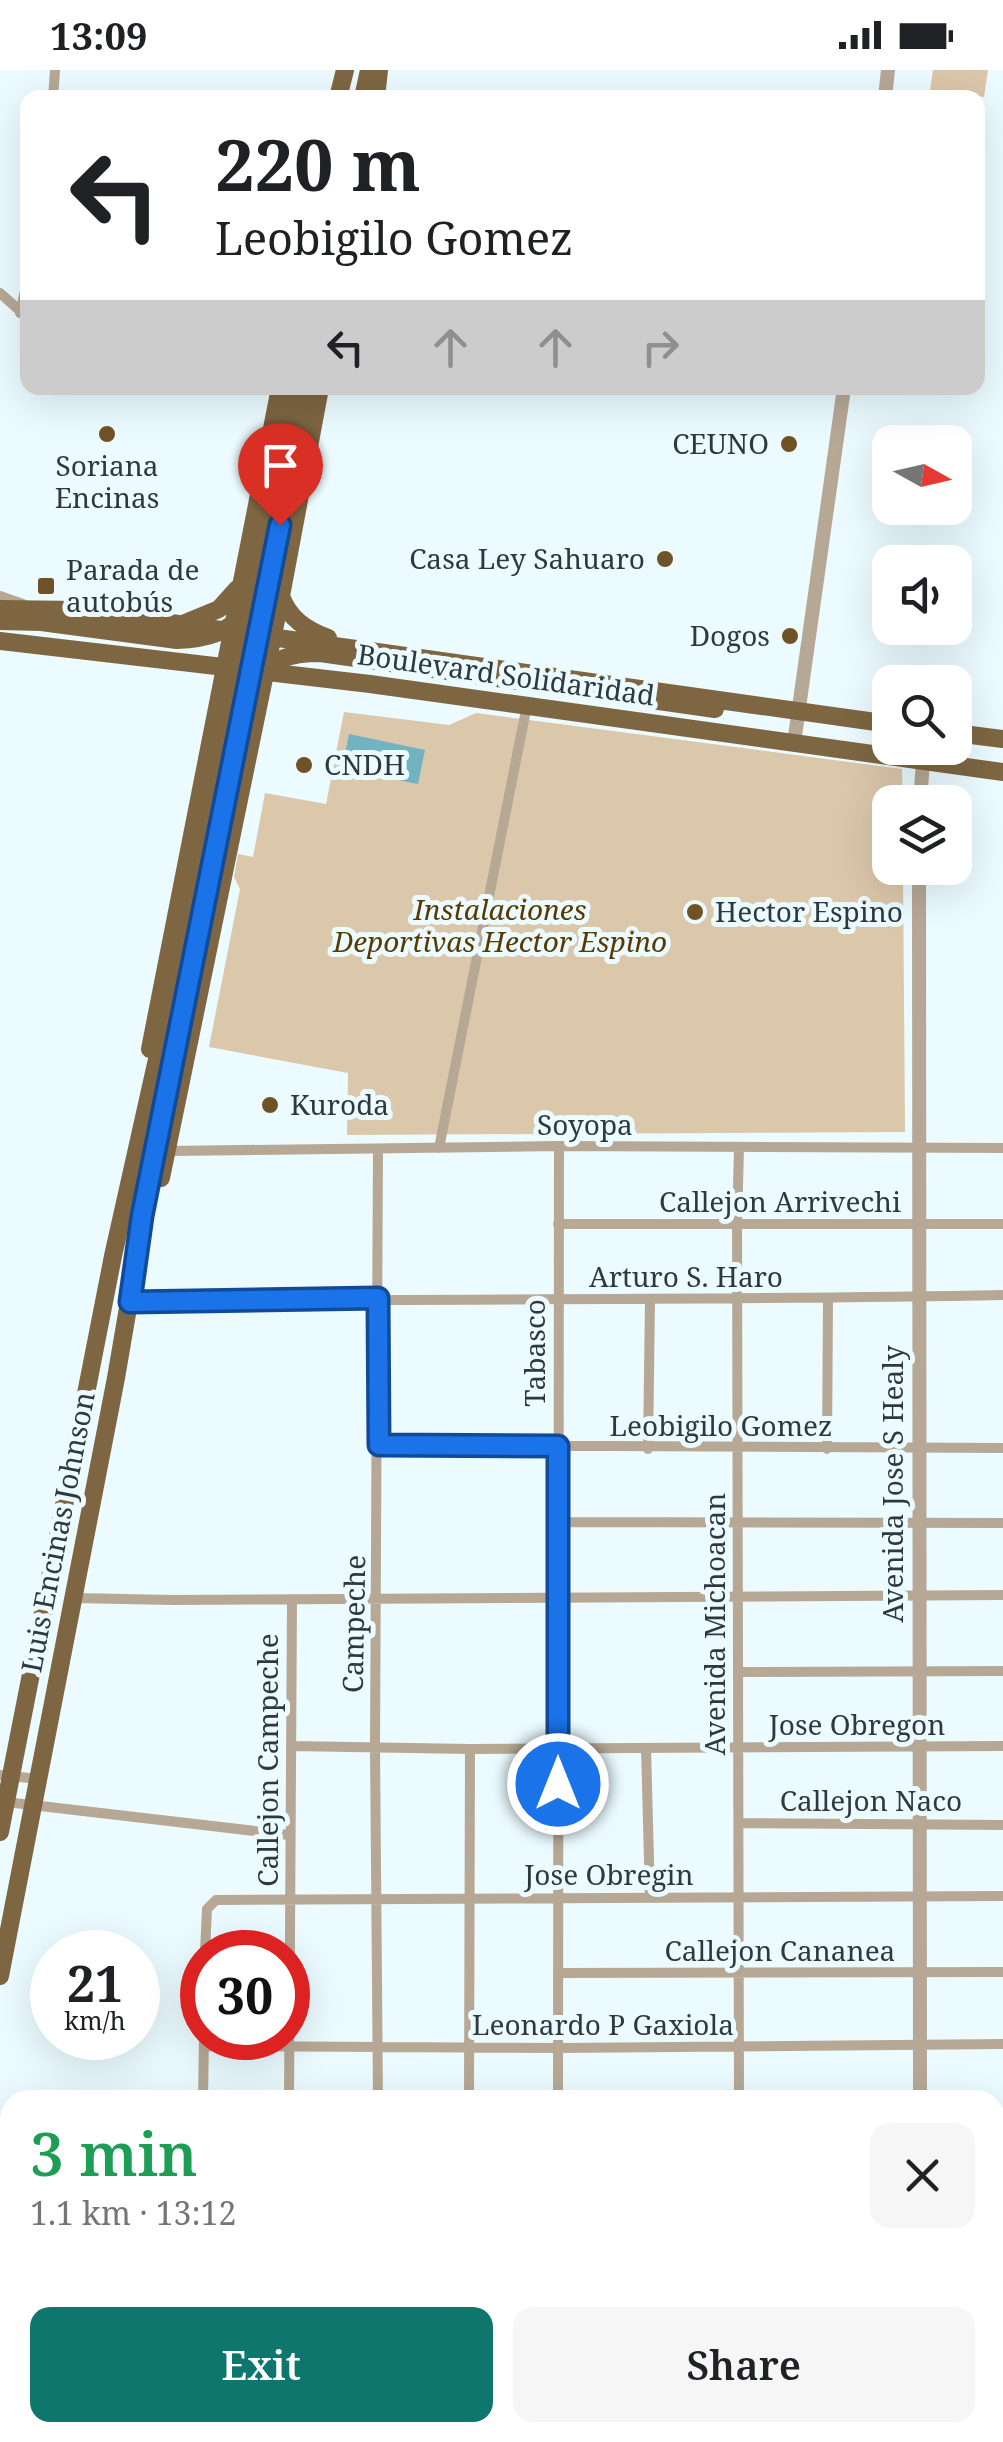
<!DOCTYPE html>
<html lang="en">
<head>
<meta charset="utf-8">
<style>
	:root { --surface:#fff; --page:#f6f6f6; --text:#202124; --muted:#757577; --accent:#0f766e }
	body { margin:0; font-family:"Noto Serif",serif; background:var(--page); color:var(--text); height:100vh; display:flex; flex-direction:column; font-size:38px; white-space:nowrap }
	* { box-sizing:border-box; margin:0 }
	p { font-size:32px; color:var(--muted) }
	.icon { flex:none; width:55px; height:55px; fill:none; stroke:currentColor; stroke-width:2; stroke-linecap:round; stroke-linejoin:round }
	.map { position:relative; flex:1; overflow:hidden }
	.sheet { position:absolute; left:0px; top:2020px; width:1005px; height:352px; display:flex; flex-direction:column; background:var(--surface); border-radius:30px 30px 0 0; box-shadow:0 10px 40px #0002 }
	.sheet>* { flex:none }
	.hud { position:absolute; left:20px; top:20px; width:965px; height:305px; border-radius:20px; box-shadow:0 10px 40px #0002; background:#fff; color:var(--text); overflow:hidden }
	.needle { width:65px; rotate:98deg }
	.buttons { position:absolute; left:872px; top:355px; display:grid; gap:20px }
	.buttons a { display:grid; place-items:center; width:100px; height:100px; border-radius:20px; background:var(--surface); box-shadow:0 10px 40px #0002; font-size:50px }
	.speed { position:absolute; left:30px; top:1860px; display:flex; gap:20px; font-size:50px; font-weight:700; text-align:center }
	.speed>* { display:grid; place-content:center; width:130px; height:130px; border-radius:50%; background:var(--surface); box-shadow:0 10px 40px #0002; line-height:1 }
	.speed small { font-size:25px; font-weight:400 }
	.speed .limit { border:15px solid #d22; background:#fff; color:#111 }
	.pin { position:absolute; display:grid; place-items:center; width:85px; height:85px; color:#fff; margin:-102px -42px; border-radius:50% 50% 50% 0; rotate:-45deg; box-shadow:0 0 10px #0007 }
	.pin .icon { rotate:45deg }
	.me { position:absolute; width:110px; margin:-55px; rotate:0deg; stroke-linejoin:round; filter:drop-shadow(0 0 8px #0008) }
	.turn { display:flex; align-items:center; gap:35px; height:210px; padding:0 30px; font-size:45px }
	.turn .icon { width:130px; height:130px; stroke-width:2.5 }
	.turn b { display:block; font-size:70px; line-height:85px }
	.lanes { display:flex; align-items:center; height:95px; padding:0 30px; background:#0003; justify-content:center; gap:50px; direction:ltr }
	.lanes .off { opacity:.35 }
	.round { display:grid; place-items:center; flex:none; width:105px; height:105px; border-radius:20px; background:var(--page) }
	.headline { display:flex; align-items:center; justify-content:space-between; height:170px; padding:0 30px }
	h1 { font-size:60px; font-weight:600; line-height:75px; color:#1e9e55 }
	.button { display:flex; gap:20px; margin-top:auto; padding:20px 30px }
	.button a { flex:1; height:115px; border-radius:20px; background:var(--accent); color:#fff; font-size:40px; font-weight:600; line-height:115px; text-align:center }
	.button a+a { background:var(--page); color:var(--text) }
	.status { display:flex; justify-content:space-between; align-items:center; height:70px; padding:0 50px; background:var(--surface); direction:ltr }
	.status svg { height:28px; fill:currentColor }
	.map>svg:first-child { display:block }
	.green { fill:#dbc7aa }
	.water { fill:#71b3c1 }
	.lines { fill:none; stroke-linecap:round; stroke-linejoin:round }
	.minor { stroke:#b6a895; stroke-width:10 }
	.tertiary { stroke:#b6a895; stroke-width:14 }
	.primary { stroke:#7e6642; stroke-width:18 }
	.primary-bridge { stroke:#7e6642; stroke-width:18 }
	.route-casing { stroke:#114b97; stroke-width:25 }
	.route { stroke:#1a73e8; stroke-width:18 }
	.poi-dot { fill:#6f5225; stroke:#ebfbff; stroke-width:4 }
	.labels { text-anchor:middle; stroke-width:10; stroke-linejoin:round; paint-order:stroke }
	.poi-label { font-size:28px; fill:#2f393c; stroke:#ebfbff; text-anchor:start }
	.street-label { font-size:28px; fill:#2f393c; stroke:#ebfbff }
	.park-label { font-size:28px; font-style:italic; fill:#583900; stroke:#ebfbff }
</style>
</head>
<body>
<div class="status"><b>13:09</b><svg viewBox="0 0 49 12"><path d="M0 12V9h3v3zM5 12V6h3v6zM10 12V3h3v9zM15 12V0h3v12zM26 1h20v11H26zM47 4h2v5h-2z"/></svg></div>
<div class="map">
<svg width="1003" height="2372" viewBox="0 0 1003 2372">
	<rect width="100%" height="100%" fill="#ebfbff"/>
	<path class="green" d="M 933,0 L 988,0 L 984,27 L 930,20 Z
		M 344,642 L 449,655 L 476,643 L 902,699 L 903,732 L 890,732 L 890,798 L 903,798 L 905,1062 L 347,1065 L 348,1003 L 209,977 L 240,819 L 234,807 L 238,784 L 253,787 L 265,723 L 326,734 Z"/>
	<path class="water" d="M 349,664 L 425,680 L 418,714 L 342,699 Z"/>
	<g class="lines">
		<path class="minor" d="M 53,28 L 55,0
			M 0,223 L 28,248
			M 20,243 L 28,207
			M 0,526 L 23,534
			M 439,1078 L 527,635
			M 378,1079 L 375,1677 L 378,2030
			M 168,1081 L 559,1076 L 1003,1078
			M 558,1154 L 1003,1154
			M 130,1232 C 421,1228 712,1231 1003,1225
			M 379,1375 L 1003,1378
			M 648,1379 L 650,1229
			M 827,1379 L 828,1229
			M 558,1452 L 1003,1453
			M 74,1528 L 173,1530 L 1003,1525
			M 738,1602 L 1003,1601
			M 291,1676 L 470,1679 L 1003,1676
			M 646,1678 L 650,1827
			M 0,1705 L 39,1709
			M 6,1732 L 289,1765
			M 739,1753 L 1003,1755
			M 205,1882 L 207,1839 L 216,1830 L 1003,1826
			M 558,1903 L 1003,1902
			M 204,1976 L 558,1978 L 1003,1974
			M 203,2030 L 204,1968
			M 289,2030 L 292,1530
			M 469,2030 L 470,1679
			M 558,2030 L 559,1076
			M 739,2030 L 737,1154 L 739,1078
			M 995,2050 L 1003,2050
			M 995,2126 L 1003,2126
			M 995,2199 L 1003,2199
			M 995,2274 L 1003,2275
			M 0,2275 L 10,2275
			M 995,2350 L 1003,2351
			M 21,2362 L 21,2372
			M 288,2362 L 288,2372
			M 739,2362 L 739,2372
			M 200,2372 L 200,2362
			M 378,2372 L 378,2362
			M 469,2372 L 469,2362
			M 558,2372 L 558,2362"/>
		<path class="tertiary" d="M 885,28 L 888,0
			M 794,673 L 844,318
			M 920,732 L 924,678
			M 919,798 L 920,2030
			M 918,2362 L 918,2372"/>
		<path class="primary" d="M 338,28 L 345,0
			M 363,28 L 369,0
			M 376,28 L 379,0
			M 320,318 L 281,526 C 289,549 307,560 328,568
			M 0,539 L 79,540 L 890,654
			M 185,553 L 219,539 L 237,519
			M 0,571 L 370,614 L 1003,702
			M 955,663 L 1003,669
			M 150,979 L 280,318
			M 161,1108 L 281,526
			M 0,1762 L 113,1186 L 162,967
			M 0,1906 L 116,1308 L 154,1086"/>
		<path class="primary-bridge" d="M 0,551 L 41,552 L 177,570 C 206,569 229,563 249,539
			M 251,614 C 270,589 290,583 320,583 L 715,639
			M 162,967 L 292,318
			M 154,1086 L 306,318"/>
	</g>
	<g class="lines">
		<defs>
			<path id="route" d="M 280,455 L 142,1146 L 130,1232 L 378,1228 L 379,1375 L 558,1376 L 558,1714"/>
		</defs>
		<use href="#route" class="route-casing"/>
		<use href="#route" class="route"/>
	</g>
	<g class="poi-dot">
		<circle cx="107" cy="364" r="10"/>
		<circle cx="789" cy="374" r="10"/>
		<circle cx="665" cy="489" r="10"/>
		<rect x="36" y="506" width="20" height="20" rx="5"/>
		<circle cx="790" cy="566" r="10"/>
		<circle cx="304" cy="695" r="10"/>
		<circle cx="695" cy="842" r="10"/>
		<circle cx="270" cy="1035" r="10"/>
	</g>
	<g class="labels">
		<g class="poi-label">
			<text x="769" y="384" text-anchor="end">CEUNO</text>
			<text x="107" y="406" text-anchor="middle">Soriana<tspan x="107" dy="32">Encinas</tspan></text>
			<text x="645" y="499" text-anchor="end">Casa Ley Sahuaro</text>
			<text x="66" y="510">Parada de<tspan x="66" dy="32">autobús</tspan></text>
			<text x="770" y="576" text-anchor="end">Dogos</text>
			<text x="324" y="705">CNDH</text>
			<text x="715" y="852">Hector Espino</text>
			<text x="290" y="1045">Kuroda</text>
		</g>
		<g class="street-label">
			<text transform="translate(506 605) rotate(8)" y="10">Boulevard Solidaridad</text>
			<text x="585" y="1065">Soyopa</text>
			<text x="780" y="1142">Callejon Arrivechi</text>
			<text x="686" y="1217">Arturo S. Haro</text>
			<text transform="translate(535 1283) rotate(-90)" y="10">Tabasco</text>
			<text x="721" y="1366">Leobigilo Gomez</text>
			<text transform="translate(893 1414) rotate(-90)" y="10">Avenida Jose S Healy</text>
			<text transform="translate(58 1462) rotate(-79)" y="10">Luis Encinas Johnson</text>
			<text transform="translate(354 1554) rotate(-89)" y="10">Campeche</text>
			<text transform="translate(715 1554) rotate(-90)" y="10">Avenida Michoacan</text>
			<text x="857" y="1665">Jose Obregon</text>
			<text transform="translate(268 1690) rotate(-90)" y="10">Callejon Campeche</text>
			<text x="871" y="1741">Callejon Naco</text>
			<text x="609" y="1815">Jose Obregin</text>
			<text x="780" y="1891">Callejon Cananea</text>
			<text x="603" y="1965">Leonardo P Gaxiola</text>
		</g>
		<g class="park-label">
			<text x="500" y="850">Instalaciones<tspan x="500" dy="32">Deportivas Hector Espino</tspan></text>
		</g>
	</g>
</svg>
<div class="buttons">
<a><svg class="needle" viewBox="-14 -14 28 28"><path d="M0-13l5 13h-10z" fill="#e53935"/><path d="M0 13l5-13h-10z" fill="#757577"/></svg></a>
<a><svg class="icon" aria-label="sound" viewBox="0 0 24 24"><path d="M4 9h4l5-4v14l-5-4H4zM17 9q2 3 0 6"/></svg></a>
<a><svg class="icon" aria-label="search" viewBox="0 0 24 24"><circle cx="10" cy="10" r="6"/><path d="M15 15l6 6"/></svg></a>
<a><svg class="icon" aria-label="layers" viewBox="0 0 24 24"><path d="M12 4l9 5-9 5-9-5zM3 14l9 5 9-5"/></svg></a>
</div>
<div class="speed"><div>21<small>km/h</small></div><div class="limit">30</div></div>
<div class="pin" style="left:280px;top:455px;background:#d93025"><svg class="icon" aria-label="arrive" viewBox="0 0 24 24"><path d="M6 21V4h12l-3 4 3 4H6"/></svg></div>
<svg class="me" style="left:558px;top:1714px" viewBox="-20 -20 40 40"><circle r="17" fill="#1a73e8" stroke="#fff" stroke-width="3"/><path d="M0-11L8 9 0 5-8 9z" fill="#fff"/></svg>
<div class="hud">
<div class="turn"><svg class="icon" aria-label="left" viewBox="0 0 24 24"><path d="M17 20v-9H6M10 6l-5 5 5 5"/></svg><div><b>220 m</b>Leobigilo Gomez</div></div>
<div class="lanes"><svg class="icon" aria-label="left" viewBox="0 0 24 24"><path d="M17 20v-9H6M10 6l-5 5 5 5"/></svg><svg class="icon off" aria-label="ahead" viewBox="0 0 24 24"><path d="M12 20V5M6 11l6-6 6 6"/></svg><svg class="icon off" aria-label="ahead" viewBox="0 0 24 24"><path d="M12 20V5M6 11l6-6 6 6"/></svg><svg class="icon off" aria-label="right" viewBox="0 0 24 24"><path d="M7 20v-9h11M14 6l5 5-5 5"/></svg></div>
</div>
<section class="sheet">
<div class="headline"><div><h1>3 min</h1><p>1.1 km · 13:12</p></div><a class="round"><svg class="icon" aria-label="close" viewBox="0 0 24 24"><path d="M6 6l12 12M18 6L6 18"/></svg></a></div>
<div class="button"><a>Exit</a><a>Share</a></div>
</section>
</div>
</body>
</html>
